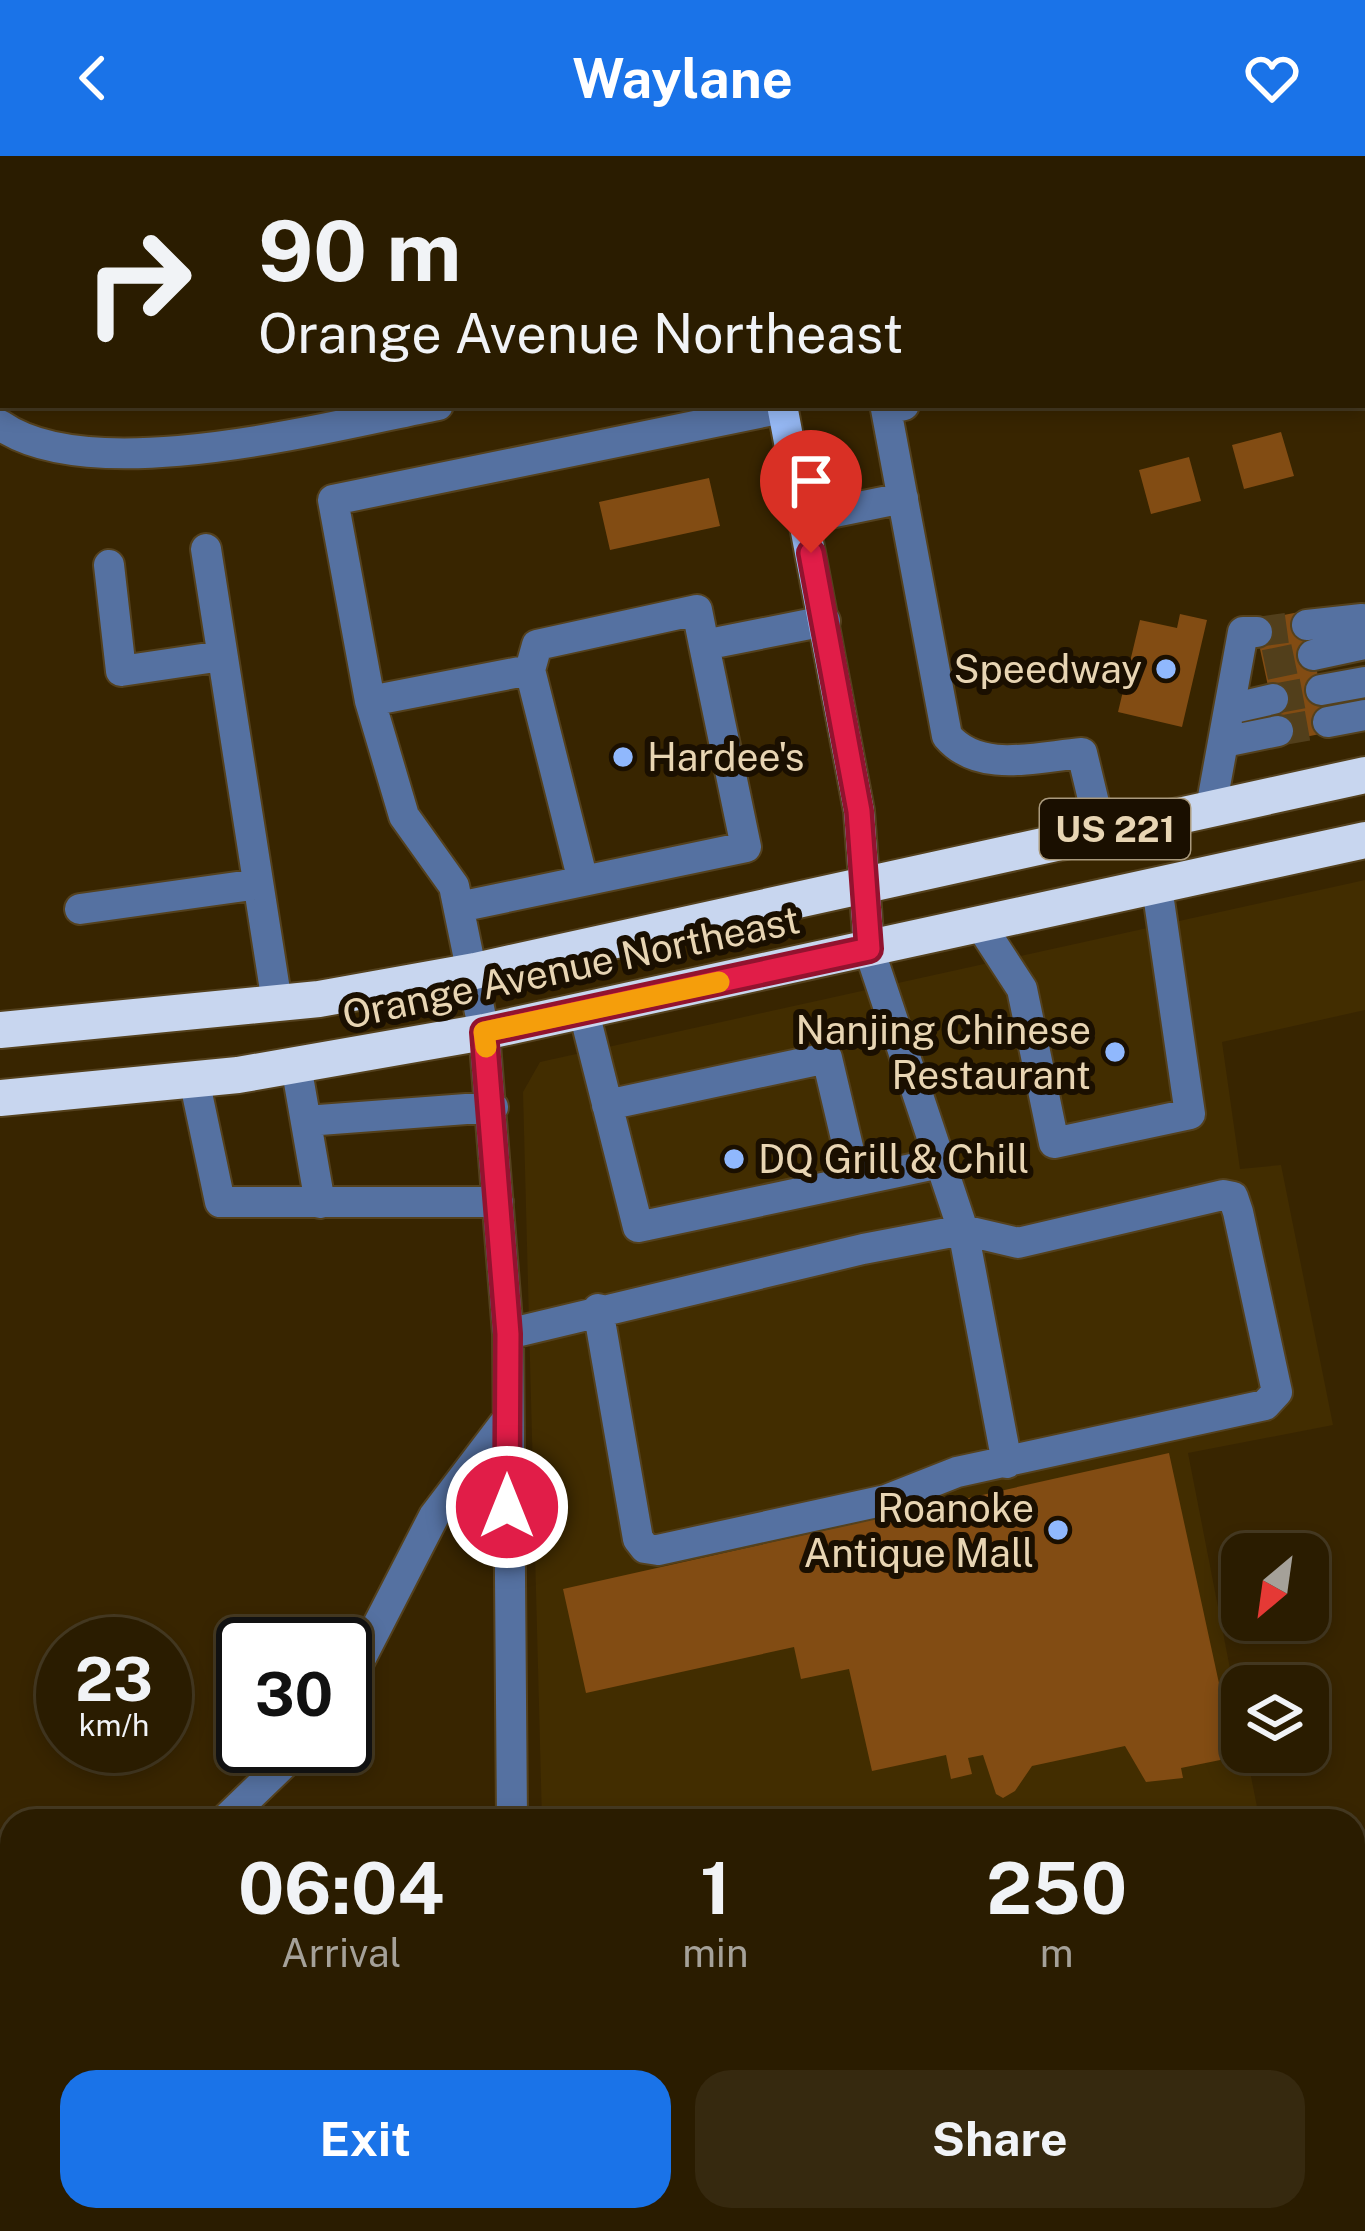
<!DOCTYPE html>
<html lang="en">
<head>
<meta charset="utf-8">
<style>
	:root { --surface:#2a1c00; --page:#36290f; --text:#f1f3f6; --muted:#a5a199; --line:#463a22; --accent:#1a73e8 }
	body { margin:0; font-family:"Public Sans",sans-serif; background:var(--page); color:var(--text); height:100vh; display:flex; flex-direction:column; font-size:45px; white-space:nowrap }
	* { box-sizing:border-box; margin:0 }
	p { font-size:39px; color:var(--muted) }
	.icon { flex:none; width:66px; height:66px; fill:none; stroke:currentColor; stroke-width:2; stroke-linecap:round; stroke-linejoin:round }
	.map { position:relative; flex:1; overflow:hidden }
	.side { position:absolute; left:0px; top:1653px; width:1365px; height:423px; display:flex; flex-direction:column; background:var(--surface); border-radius:36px 36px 0 0; box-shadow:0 6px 18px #0003,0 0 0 3px var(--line) }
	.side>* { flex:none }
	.guide { position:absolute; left:0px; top:0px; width:1365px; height:252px; box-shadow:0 6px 18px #0003,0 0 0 3px var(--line); background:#2a1c00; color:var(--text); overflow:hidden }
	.needle { width:78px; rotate:209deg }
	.controls { position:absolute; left:1221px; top:1377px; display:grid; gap:24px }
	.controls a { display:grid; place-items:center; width:108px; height:108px; border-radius:24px; background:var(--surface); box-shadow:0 6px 18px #0003,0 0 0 3px var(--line); font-size:60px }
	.speed { position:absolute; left:36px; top:1461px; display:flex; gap:24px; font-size:60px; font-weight:700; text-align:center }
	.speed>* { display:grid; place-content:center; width:156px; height:156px; border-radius:50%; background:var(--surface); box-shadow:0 6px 18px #0003,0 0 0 3px var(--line); line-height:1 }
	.speed small { font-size:30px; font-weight:400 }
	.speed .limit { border:6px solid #111; border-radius:18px; background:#fff; color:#111 }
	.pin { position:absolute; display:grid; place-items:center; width:102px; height:102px; color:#fff; margin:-123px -51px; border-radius:50% 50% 50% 0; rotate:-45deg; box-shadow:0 0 12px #0007 }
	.pin .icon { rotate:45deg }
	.me { position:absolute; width:132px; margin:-66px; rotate:0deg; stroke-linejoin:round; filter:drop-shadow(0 0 9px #0008) }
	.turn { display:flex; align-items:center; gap:42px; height:252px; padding:0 60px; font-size:54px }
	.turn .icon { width:156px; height:156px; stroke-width:2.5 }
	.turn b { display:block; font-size:84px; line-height:102px }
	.eta { display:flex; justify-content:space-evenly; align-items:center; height:204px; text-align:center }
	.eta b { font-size:72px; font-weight:700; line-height:84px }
	.action { display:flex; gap:24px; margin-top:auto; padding:24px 60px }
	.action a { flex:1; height:138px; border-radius:36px; background:var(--accent); color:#fff; font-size:48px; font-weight:700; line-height:138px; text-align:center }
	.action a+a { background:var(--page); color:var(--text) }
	header { display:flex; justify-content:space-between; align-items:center; height:156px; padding:0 60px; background:var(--accent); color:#fff; font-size:54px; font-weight:700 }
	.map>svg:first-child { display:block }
	.built { fill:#422d00 }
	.building { fill:#824c13 }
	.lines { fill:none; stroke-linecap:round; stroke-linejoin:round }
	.minor-tunnel { stroke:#523f1b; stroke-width:30; stroke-dasharray:30 15; stroke-linecap:butt }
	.minor-casing { stroke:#54411d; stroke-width:34 }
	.major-casing { stroke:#54411d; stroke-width:34 }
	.highway-casing { stroke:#54411d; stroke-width:40 }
	.minor { stroke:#5571a1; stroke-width:30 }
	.major { stroke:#97baf6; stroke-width:30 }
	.highway { stroke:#c8d6ef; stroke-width:36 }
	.route-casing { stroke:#92132f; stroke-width:30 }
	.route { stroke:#e11d48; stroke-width:21 }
	.slow { stroke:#f59e0b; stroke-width:21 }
	.poi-dot { fill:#90b8fd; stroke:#1a0f00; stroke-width:4.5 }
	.labels { text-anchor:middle; stroke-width:12; stroke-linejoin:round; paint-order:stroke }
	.shield { fill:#1a0f00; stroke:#aa9a7d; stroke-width:3 }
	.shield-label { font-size:36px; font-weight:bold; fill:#e8d5b3 }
	.poi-label { font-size:39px; fill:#e8d5b3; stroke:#1a0f00; text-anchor:end }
	.street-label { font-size:39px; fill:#e8d5b3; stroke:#1a0f00 }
</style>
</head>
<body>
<header><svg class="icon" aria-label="back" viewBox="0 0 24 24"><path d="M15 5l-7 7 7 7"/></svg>Waylane<svg class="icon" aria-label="heart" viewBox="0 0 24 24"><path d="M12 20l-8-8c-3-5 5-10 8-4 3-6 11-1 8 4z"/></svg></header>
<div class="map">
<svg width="1365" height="2075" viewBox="0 0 1365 2075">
	<rect width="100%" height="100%" fill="#382500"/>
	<path class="built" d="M 1365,724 L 1365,854 L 1222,886 L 1240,1013 L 1281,1009 L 1333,1269 L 1188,1297 L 1257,1651 L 1188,1665 L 542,1665 L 523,936 L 540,906 Z"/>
	<path class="building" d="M 1281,276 L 1294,320 L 1244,333 L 1232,289 Z
		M 1189,301 L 1201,345 L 1151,358 L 1139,314 Z
		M 709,322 L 720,370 L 610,394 L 599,346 Z
		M 1304,455 L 1330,576 L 1280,586 L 1254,465 Z
		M 1180,458 L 1207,464 L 1182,571 L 1118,556 L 1140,464 L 1177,472 Z
		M 1169,1297 L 1235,1601 L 1181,1612 L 1183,1622 L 1146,1626 L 1125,1590 L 1032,1610 L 1015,1635 L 1003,1642 L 996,1638 L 983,1599 L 968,1602 L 972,1618 L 951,1623 L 946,1599 L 872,1615 L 849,1513 L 801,1523 L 794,1491 L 586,1537 L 563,1433 Z"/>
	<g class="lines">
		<path class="minor-tunnel" d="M 1257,476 L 1307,469
			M 1265,509 L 1313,499
			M 1273,543 L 1321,534
			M 1278,575 L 1328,566"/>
		<defs>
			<path id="minor" d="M 248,0 L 248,3
				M 1028,0 L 1029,3
				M 1091,3 L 1102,0
				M 0,75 L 3,74
				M 1362,161 L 1365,160
				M 904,249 L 886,253 L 947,580 C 979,618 1036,601 1082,597 L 1101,676
				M 0,269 C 92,334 330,270 438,249
				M 805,362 L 903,342
				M 206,393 L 277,847
				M 109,409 L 121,515 L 222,500
				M 1307,469 L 1362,463 L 1365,477
				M 1313,499 L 1365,488
				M 1321,534 L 1365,526
				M 370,545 L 530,514
				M 1230,553 L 1273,543
				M 1328,566 L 1365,559
				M 1224,586 L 1278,575
				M 1211,652 L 1243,476 L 1257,476
				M 583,725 L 530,514 L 537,489 L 697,454 L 704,489
				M 459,751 L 746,691 L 704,489 L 825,465
				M 80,753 L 258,728
				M 981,770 L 1022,833 L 1054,987 L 1190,958 L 1157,731
				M 869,793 L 963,1074 L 1007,1307
				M 584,856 L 638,1071 L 940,1007
				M 296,909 L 320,1047
				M 194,923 L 220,1046 L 498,1046
				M 607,949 L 827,902 L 856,1025
				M 306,965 L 493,951
				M 508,1178 L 863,1093 L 963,1074 L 1018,1087 L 1223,1039 L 1233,1041 L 1238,1056 L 1277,1236 L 1265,1249 L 957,1316 L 886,1344 L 658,1394 L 645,1392 L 638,1383 L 598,1153
				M 345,1533 L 434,1360 L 507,1264
				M 224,1665 L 302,1590
				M 512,1665 L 508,1178 L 484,876 L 454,730 L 404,660 L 370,545 L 333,344 L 783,252
				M 1353,1731 L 1365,1730
				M 0,1809 L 12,1804
				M 523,2064 L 523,2075
				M 823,2064 L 824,2075
				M 1065,2064 L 1066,2075"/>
			<path id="major" d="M 725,0 L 726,3
				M 782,249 L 859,655 L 869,793"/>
			<path id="highway" d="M 0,874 L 319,843 L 475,815 L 1365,619
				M 0,942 L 238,919 L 484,876 L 1365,684"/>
		</defs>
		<use href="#minor" class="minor-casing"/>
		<use href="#major" class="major-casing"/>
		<use href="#highway" class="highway-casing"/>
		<use href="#minor" class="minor"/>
		<use href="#major" class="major"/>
		<use href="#highway" class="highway"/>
	</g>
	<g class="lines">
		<defs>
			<path id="route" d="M 507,1351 L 508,1178 L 484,876 L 869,793 L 859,655 L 811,397"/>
		</defs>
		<use href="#route" class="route-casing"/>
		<use href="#route" class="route"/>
		<path class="slow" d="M 486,891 L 484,876 L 719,826"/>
	</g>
	<g class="poi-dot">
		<circle cx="1166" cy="513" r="12"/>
		<circle cx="623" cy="601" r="12"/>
		<circle cx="1115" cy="896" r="12"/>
		<circle cx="734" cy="1003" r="12"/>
		<circle cx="1058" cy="1374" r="12"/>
	</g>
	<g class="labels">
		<rect class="shield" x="1040" y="643" width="150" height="60" rx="9"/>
		<g class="shield-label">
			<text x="1115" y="686">US 221</text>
		</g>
		<g class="poi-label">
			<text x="1142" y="527">Speedway</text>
			<text x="647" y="615" text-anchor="start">Hardee's</text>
			<text x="1091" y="888">Nanjing Chinese<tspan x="1091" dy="45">Restaurant</tspan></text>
			<text x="758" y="1017" text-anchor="start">DQ Grill &amp; Chill</text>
			<text x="1034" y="1366">Roanoke<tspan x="1034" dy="45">Antique Mall</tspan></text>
		</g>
		<g class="street-label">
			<text transform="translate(571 811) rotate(-12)" y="14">Orange Avenue Northeast</text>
		</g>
	</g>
</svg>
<div class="controls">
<a><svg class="needle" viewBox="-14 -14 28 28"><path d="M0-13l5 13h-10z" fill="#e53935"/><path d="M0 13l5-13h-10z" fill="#a5a199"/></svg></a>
<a><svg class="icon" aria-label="layers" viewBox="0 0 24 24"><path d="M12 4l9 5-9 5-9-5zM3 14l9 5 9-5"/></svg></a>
</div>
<div class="speed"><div>23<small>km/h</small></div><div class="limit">30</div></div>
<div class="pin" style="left:811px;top:397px;background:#d93025"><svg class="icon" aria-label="arrive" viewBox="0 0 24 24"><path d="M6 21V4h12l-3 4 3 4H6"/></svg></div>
<svg class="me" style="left:507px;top:1351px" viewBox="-20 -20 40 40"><circle r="17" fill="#e11d48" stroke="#fff" stroke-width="3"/><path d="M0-11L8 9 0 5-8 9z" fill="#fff"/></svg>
<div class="guide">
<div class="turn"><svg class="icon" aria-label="right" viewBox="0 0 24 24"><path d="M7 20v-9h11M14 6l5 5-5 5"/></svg><div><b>90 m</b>Orange Avenue Northeast</div></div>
</div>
<section class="side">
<div class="eta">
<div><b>06:04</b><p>Arrival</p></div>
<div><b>1</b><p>min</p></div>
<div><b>250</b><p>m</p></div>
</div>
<div class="action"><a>Exit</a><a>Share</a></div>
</section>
</div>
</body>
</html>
